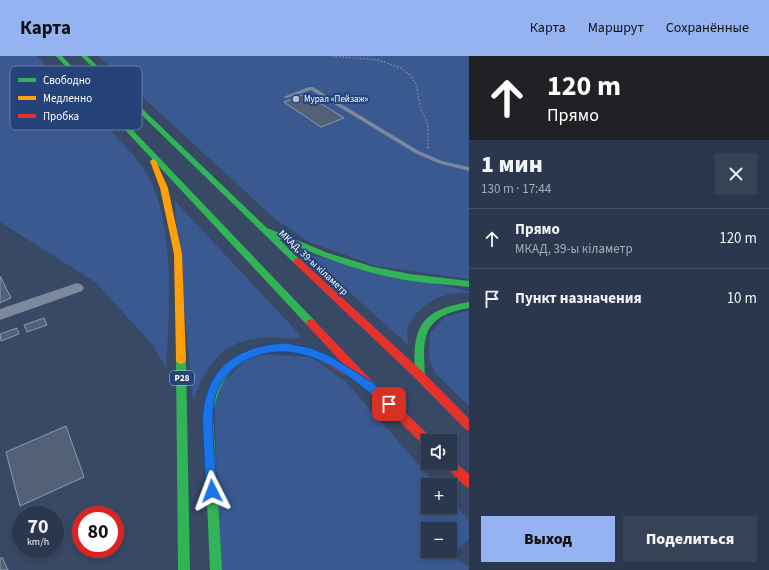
<!DOCTYPE html>
<html lang="ru">
<head>
<meta charset="utf-8">
<style>
	:root { --surface:#2a374c; --page:#364256; --text:#f1f3f6; --muted:#a5acb5; --line:#465164; --accent:#95b2f1 }
	body { margin:0; font-family:"Source Sans 3",sans-serif; background:var(--page); color:var(--text); height:100vh; display:flex; flex-direction:column; font-size:15px; white-space:nowrap }
	* { box-sizing:border-box; margin:0 }
	p { font-size:13px; color:var(--muted) }
	.icon { flex:none; width:22px; height:22px; fill:none; stroke:currentColor; stroke-width:2; stroke-linecap:round; stroke-linejoin:round }
	.map { position:relative; flex:1; overflow:hidden }
	.panel { display:flex; flex-direction:column; background:var(--surface); width:300px }
	.panel>* { flex:none }
	.top-card { background:#202124; color:#fff; overflow:hidden }
	.fabs { position:absolute; left:421px; top:378px; display:grid; gap:8px }
	.fabs a { display:grid; place-items:center; width:36px; height:36px; border-radius:0px; background:var(--surface); box-shadow:0 2px 6px #0003,0 0 0 1px var(--line); font-size:20px }
	.speed { position:absolute; left:12px; top:450px; display:flex; gap:8px; font-size:20px; font-weight:700; text-align:center }
	.speed>* { display:grid; place-content:center; width:52px; height:52px; border-radius:50%; background:var(--surface); box-shadow:0 2px 6px #0003,0 0 0 1px var(--line); line-height:1 }
	.speed small { font-size:10px; font-weight:400 }
	.speed .limit { border:6px solid #d22; background:#fff; color:#111 }
	.pin { position:absolute; display:grid; place-items:center; width:34px; height:34px; color:#fff; margin:-17px; border-radius:8px; box-shadow:0 2px 6px #0006 }
	.me { position:absolute; width:44px; margin:-22px; rotate:357deg; stroke-linejoin:round; filter:drop-shadow(0 0 3px #0008) }
	.turn { display:flex; align-items:center; gap:14px; height:84px; padding:0 12px; font-size:18px }
	.turn .icon { width:52px; height:52px; stroke-width:2.5 }
	.turn b { display:block; font-size:28px; line-height:34px }
	.round { display:grid; place-items:center; flex:none; width:42px; height:42px; border-radius:0px; background:var(--page) }
	.summary { display:flex; align-items:center; justify-content:space-between; height:68px; padding:0 12px }
	h1 { font-size:24px; font-weight:800; line-height:30px }
	.cta { display:flex; gap:8px; margin-top:auto; padding:8px 12px }
	.cta a { flex:1; height:46px; border-radius:0px; background:var(--accent); color:#111; font-size:16px; font-weight:800; line-height:46px; text-align:center }
	.cta a+a { background:var(--page); color:var(--text) }
	ul { padding:0; list-style:none }
	li { display:flex; align-items:center; gap:12px; height:60px; padding:0 12px; border-top:1px solid var(--line) }
	li div { flex:1 }
	li b { display:block; font-size:15px }
	li em { font-style:normal }
	header { display:flex; align-items:center; gap:24px; box-sizing:border-box; height:56px; padding:0 20px; background:var(--accent); color:#111 }
	header strong { font-size:19px }
	nav { display:flex; gap:22px; margin-inline-start:auto; font-size:14px }
	main { display:flex; flex:1; min-height:0 }
	.map>svg:first-child { display:block }
	.green { fill:#395990; fill-rule:evenodd }
	.building { fill:#536178; stroke:#8f9aac }
	.lines { fill:none; stroke-linecap:round; stroke-linejoin:round }
	.path-far1 { stroke:#7c899d; stroke-width:1.5; stroke-dasharray:1.5 2; stroke-linecap:butt }
	.path { stroke:#7c899d; stroke-width:2; stroke-dasharray:1.5 2.5; stroke-linecap:butt }
	.lane { fill:#7c899d; fill-rule:evenodd }
	.street { fill:#7c899d; fill-rule:evenodd }
	.fast { fill:#30b455; fill-rule:evenodd }
	.slow { fill:#ff9f0a; fill-rule:evenodd }
	.jam { fill:#e5322d; fill-rule:evenodd }
	.route { fill:#1a73e8; stroke:#114b97 }
	.poi-dot { fill:#b9bfc9; stroke:#254379; stroke-width:1.5 }
	.labels { text-anchor:middle; stroke-width:4; stroke-linejoin:round; paint-order:stroke }
	.far-poi-label { font-size:9px; fill:#fff; stroke:#254379; text-anchor:start }
	.shield { fill:#254379; stroke:#bec7d7; stroke-width:1 }
	.shield-label { font-size:9px; font-weight:bold; fill:#fff }
	.street-label { font-size:10px; fill:#fff; stroke:#254379 }
	.key { fill:#254379; stroke:#667ba1; stroke-width:1 }
	.key-label { font-size:11px; fill:#fff }
</style>
</head>
<body>
<header>
<strong>Карта</strong>
<nav><a>Карта</a><a>Маршрут</a><a>Сохранённые</a></nav>
</header>
<main>
<div class="map">
<svg width="469" height="514" viewBox="0 0 469 514">
	<rect width="100%" height="100%" fill="#384966"/>
	<path class="green" d="M 0,0 L 37,0 C 59,22 81,45 103,67 C 119,84 137,100 148,120 C 176,171 169,256 166,312 L 152,288 L 95,226 L 0,166 Z
		M 98,0 L 469,0 L 469,223 L 376,210 L 309,186 L 275,163 Z
		M 174,144 L 301,280 C 293,285 283,281 274,281 C 225,282 209,302 193,345 Z
		M 307,198 L 469,235 L 469,237 C 444,234 413,250 407,276 C 407,280 408,285 408,289 Z
		M 469,254 L 469,350 L 436,318 L 429,303 L 430,277 L 445,261 Z
		M 253,298 L 311,301 L 345,325 L 437,429 L 428,429 L 428,451 L 450,451 L 450,443 L 469,465 L 469,483 L 451,499 L 469,511 L 469,514 L 220,514 L 214,334 ZM 428,473 L 450,473 L 450,495 L 428,495 Z"/>
	<path class="building" d="M 306,38 L 344,62 L 321,71 L 284,46 Z
		M 0,220 L 11,242 L 0,247 Z
		M 44,262 L 47,269 L 27,276 L 24,269 Z
		M 17,272 L 19,278 L 1,285 L 0,278 Z
		M 66,370 L 84,421 L 20,450 L 6,396 Z
		M 2,501 L 8,514 L 0,514 L 0,503 Z"/>
	<g class="lines">
		<path class="path-far1" d="M 332,0 L 378,4 L 401,12 L 410,19 L 416,28 L 421,54 L 428,68 L 428,89"/>
		<path class="path" d="M 428,92 L 428,88"/>
		<path class="lane" d="M 309,31 L 313,31 L 419,95 L 442,105 L 469,111 L 469,115 L 438,107 L 415,97 L 311,34 L 287,42 L 283,41 Z"/>
		<path class="street" d="M 77,227 L 82,229 L 84,232 L 82,235 L 0,264 L 0,253 Z"/>
		<path class="fast" d="M 56,0 L 62,0 L 314,264 L 316,267 L 314,270 L 308,270 Z
			M 81,0 L 87,0 L 267,172 L 328,197 L 374,211 L 410,218 L 469,225 L 469,231 C 443,228 416,227 390,221 C 351,213 315,198 279,183 L 301,205 L 300,207 L 294,207 Z
			M 469,246 L 469,252 C 424,260 422,278 425,320 L 424,323 L 420,324 L 416,323 L 415,320 C 412,272 419,254 469,246 Z
			M 259,291 L 262,292 L 264,295 L 262,298 C 230,309 220,323 213,357 L 222,514 L 210,514 L 203,357 C 210,319 221,303 259,291 Z
			M 181,300 L 184,301 L 186,304 L 190,514 L 178,514 L 176,304 L 178,301 Z"/>
		<path class="slow" d="M 153,103 L 156,105 L 168,132 L 182,198 L 186,304 L 184,307 L 181,308 L 178,307 L 176,304 L 174,198 L 160,132 L 150,105 Z"/>
		<path class="jam" d="M 297,202 L 300,203 L 424,317 L 469,363 L 469,375 L 465,373 L 416,323 L 294,207 L 293,205 Z
			M 311,263 L 314,264 L 373,326 L 432,382 L 433,385 L 428,385 L 428,391 L 424,390 L 351,317 L 347,320 L 344,319 C 325,307 306,295 283,295 C 275,295 263,300 256,298 L 254,295 L 256,292 C 287,282 317,292 344,309 L 308,270 L 306,267 L 308,264 Z
			M 450,402 L 469,418 L 469,432 L 465,430 L 445,411 L 443,407 L 450,407 Z"/>
	</g>
	<path class="route" d="M 286,287 L 311,292 L 330,300 L 372,326 L 392,345 L 394,348 L 392,351 L 389,353 L 385,351 C 351,318 300,281 251,302 C 236,308 223,320 217,335 C 208,358 216,410 218,435 L 216,439 L 212,441 L 208,439 L 206,435 C 205,417 204,398 203,380 C 203,372 202,363 203,355 C 209,308 242,289 286,287 Z"/>
	<circle class="poi-dot" cx="296" cy="43" r="4"/>
	<g class="labels">
		<g class="far-poi-label">
			<text x="304" y="46">Мурал «Пейзаж»</text>
		</g>
		<rect class="shield" x="170" y="315" width="24" height="14" rx="3"/>
		<g class="shield-label">
			<text x="182" y="325">Р28</text>
		</g>
		<g class="street-label">
			<text transform="translate(314 206) rotate(43)" y="4">МКАД, 39-ы кіламетр</text>
		</g>
	</g>
	<rect x="10" y="10" width="132" height="64" rx="6" class="key"/>
	<rect x="18" y="22" width="18" height="4" fill="#30b455"/>
	<rect x="18" y="40" width="18" height="4" fill="#ff9f0a"/>
	<rect x="18" y="58" width="18" height="4" fill="#e5322d"/>
	<g class="key-label">
		<text x="43" y="28">Свободно</text>
		<text x="43" y="46">Медленно</text>
		<text x="43" y="64">Пробка</text>
	</g>
</svg>
<div class="fabs">
<a><svg class="icon" aria-label="sound" viewBox="0 0 24 24"><path d="M4 9h4l5-4v14l-5-4H4zM17 9q2 3 0 6"/></svg></a>
<a>+</a>
<a>−</a>
</div>
<div class="speed"><div>70<small>km/h</small></div><div class="limit">80</div></div>
<div class="pin" style="left:389px;top:348px;background:#d93025"><svg class="icon" aria-label="arrive" viewBox="0 0 24 24"><path d="M6 21V4h12l-3 4 3 4H6"/></svg></div>
<svg class="me" style="left:212px;top:435px" viewBox="-20 -20 40 40"><path d="M0-17L14 15 0 8-14 15z" fill="#1a73e8" stroke="#fff" stroke-width="4"/></svg>
</div>
<section class="panel">
<div class="top-card">
<div class="turn"><svg class="icon" aria-label="ahead" viewBox="0 0 24 24"><path d="M12 20V5M6 11l6-6 6 6"/></svg><div><b>120 m</b>Прямо</div></div>
</div>
<div class="summary"><div><h1>1 мин</h1><p>130 m · 17:44</p></div><a class="round"><svg class="icon" aria-label="close" viewBox="0 0 24 24"><path d="M6 6l12 12M18 6L6 18"/></svg></a></div>
<ul>
<li><svg class="icon" aria-label="ahead" viewBox="0 0 24 24"><path d="M12 20V5M6 11l6-6 6 6"/></svg><div><b>Прямо</b><p>МКАД, 39-ы кіламетр</p></div><em>120 m</em></li>
<li><svg class="icon" aria-label="arrive" viewBox="0 0 24 24"><path d="M6 21V4h12l-3 4 3 4H6"/></svg><div><b>Пункт назначения</b></div><em>10 m</em></li>
</ul>
<div class="cta"><a>Выход</a><a>Поделиться</a></div>
</section>
</main>
</body>
</html>
